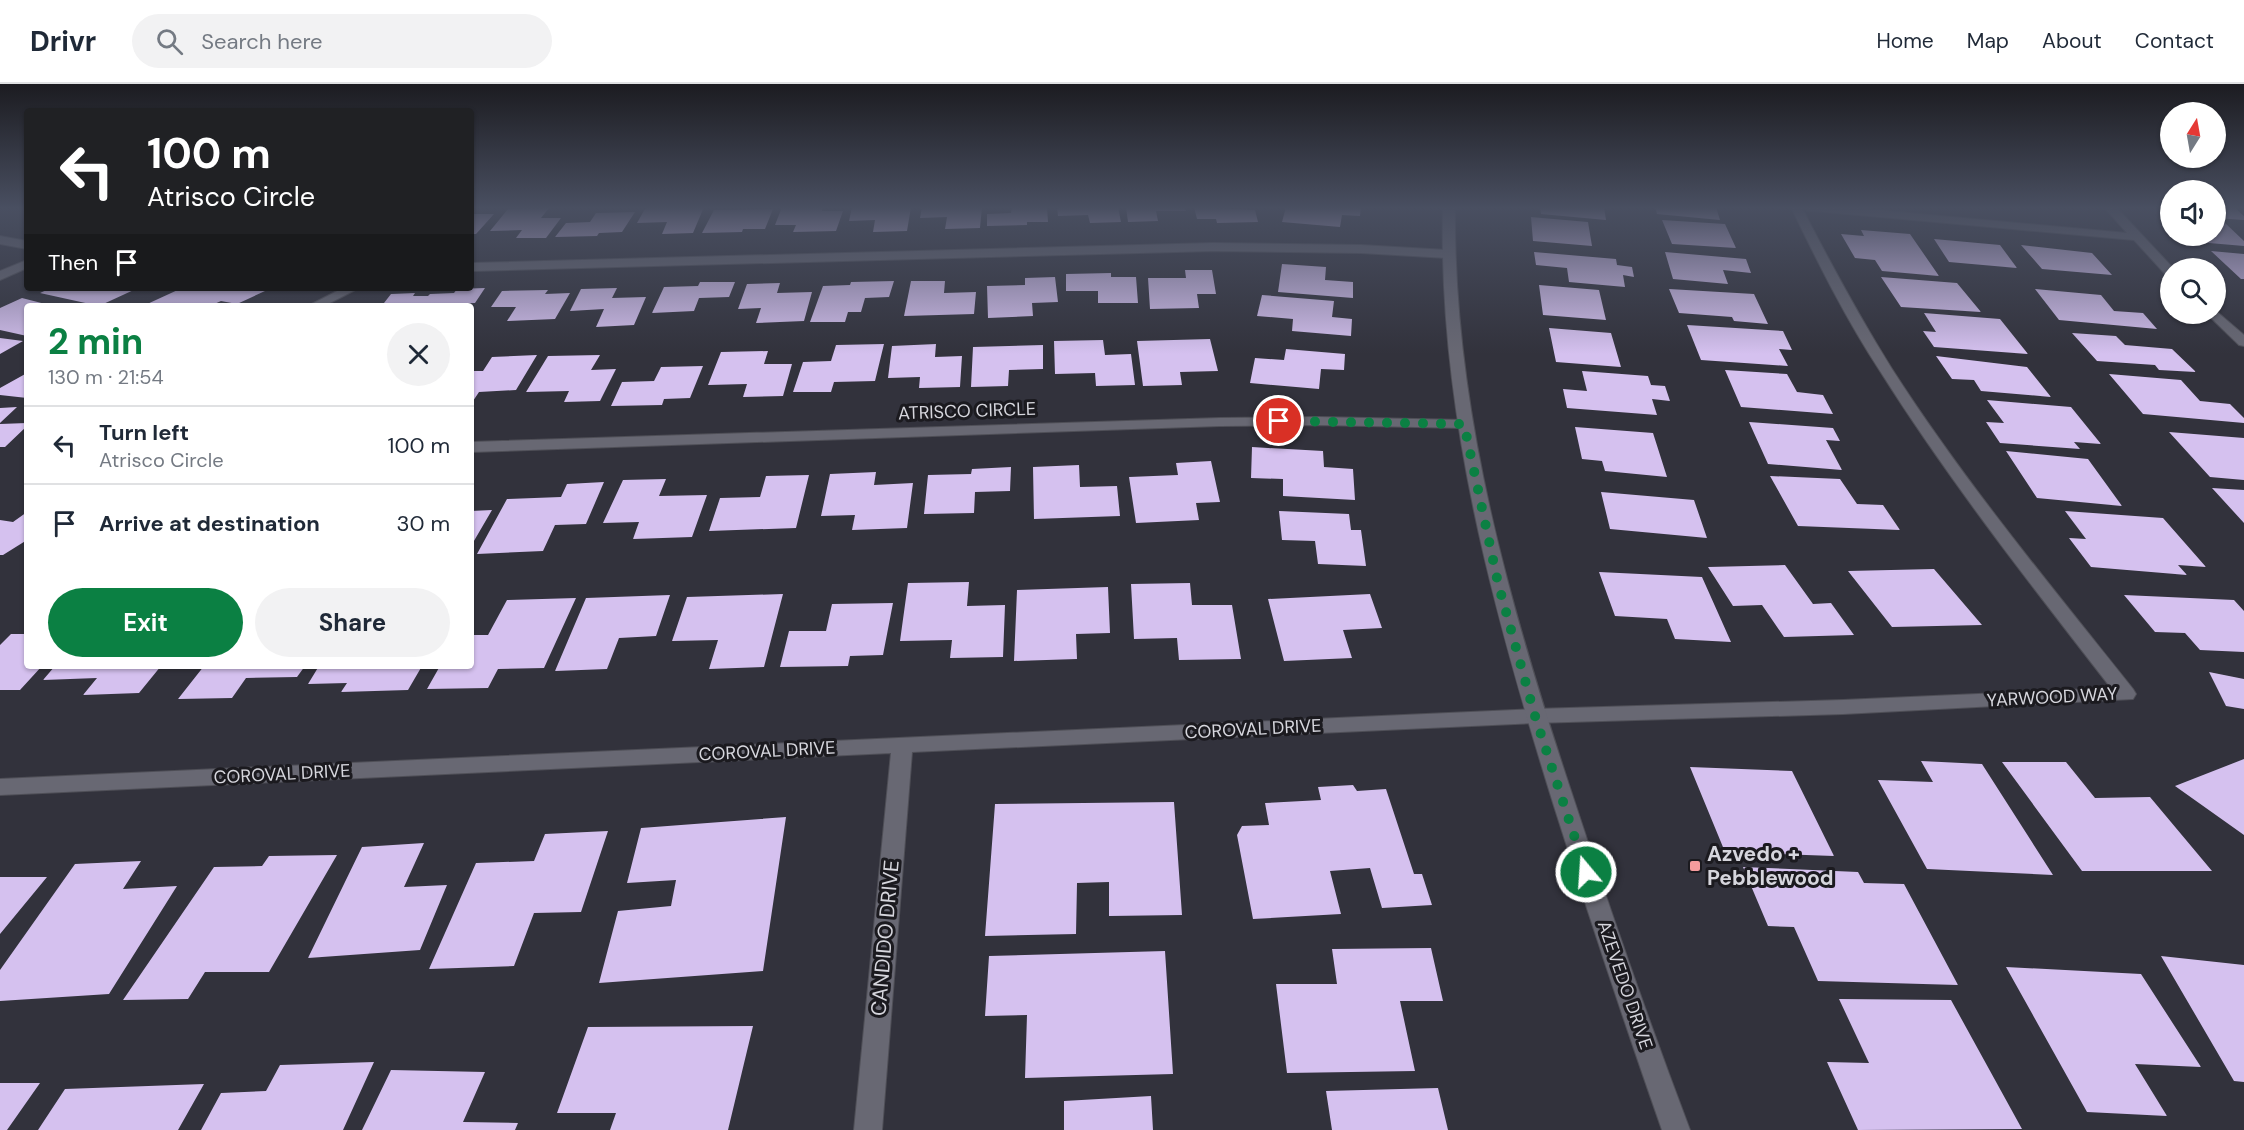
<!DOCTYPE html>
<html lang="en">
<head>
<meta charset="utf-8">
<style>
	:root { --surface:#fff; --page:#f2f2f3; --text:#1f2937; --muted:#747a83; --line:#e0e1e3; --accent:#0b8043 }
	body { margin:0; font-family:"DM Sans",sans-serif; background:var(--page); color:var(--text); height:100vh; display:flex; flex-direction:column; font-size:22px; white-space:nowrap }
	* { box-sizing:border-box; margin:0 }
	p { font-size:20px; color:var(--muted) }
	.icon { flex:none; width:33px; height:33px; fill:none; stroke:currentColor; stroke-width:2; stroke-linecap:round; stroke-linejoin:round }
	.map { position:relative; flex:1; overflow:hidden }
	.side { position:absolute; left:24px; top:219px; width:450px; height:366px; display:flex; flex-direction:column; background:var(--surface); border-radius:6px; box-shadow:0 2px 4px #0004 }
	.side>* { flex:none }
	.top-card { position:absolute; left:24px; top:24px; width:450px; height:183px; border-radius:6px; box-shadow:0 2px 4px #0004; background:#202124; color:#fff; overflow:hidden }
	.needle { width:39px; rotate:11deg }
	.buttons { position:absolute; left:2160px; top:18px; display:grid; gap:12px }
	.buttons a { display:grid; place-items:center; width:66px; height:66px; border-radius:50%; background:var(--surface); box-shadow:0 2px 4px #0004; font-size:30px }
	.pin { position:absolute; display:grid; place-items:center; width:51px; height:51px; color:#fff; margin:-26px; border:3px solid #fff; border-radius:50%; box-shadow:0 2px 6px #0007 }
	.me { position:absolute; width:66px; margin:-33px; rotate:342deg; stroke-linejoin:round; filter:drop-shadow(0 0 4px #0008) }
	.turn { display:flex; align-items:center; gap:21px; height:126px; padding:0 24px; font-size:27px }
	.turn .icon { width:78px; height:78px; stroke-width:2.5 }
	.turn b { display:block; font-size:42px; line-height:51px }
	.then { display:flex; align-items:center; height:57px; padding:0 24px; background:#0003; gap:12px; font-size:22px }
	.round { display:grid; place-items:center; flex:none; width:63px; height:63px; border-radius:32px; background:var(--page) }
	.head { display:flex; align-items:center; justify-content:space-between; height:102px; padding:0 24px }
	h1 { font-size:36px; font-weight:700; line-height:45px; color:var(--accent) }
	.primary-button { display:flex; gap:12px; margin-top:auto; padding:12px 24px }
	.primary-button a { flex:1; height:69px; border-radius:36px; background:var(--accent); color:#fff; font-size:24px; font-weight:700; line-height:69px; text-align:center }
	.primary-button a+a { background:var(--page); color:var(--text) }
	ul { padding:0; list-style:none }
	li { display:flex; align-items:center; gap:18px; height:78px; padding:0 24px; border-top:2px solid var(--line) }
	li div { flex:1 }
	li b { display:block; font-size:22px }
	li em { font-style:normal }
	header { display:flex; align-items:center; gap:36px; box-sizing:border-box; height:84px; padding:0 30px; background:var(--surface); border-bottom:2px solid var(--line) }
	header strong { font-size:28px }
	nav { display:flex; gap:33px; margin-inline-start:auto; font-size:21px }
	.search { width:420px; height:54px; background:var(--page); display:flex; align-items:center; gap:15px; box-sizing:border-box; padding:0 21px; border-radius:33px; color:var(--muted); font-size:22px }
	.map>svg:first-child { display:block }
	.building { fill:#d5c1ef }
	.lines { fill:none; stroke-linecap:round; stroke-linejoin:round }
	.street-casing { stroke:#4f4f57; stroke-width:2 }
	.secondary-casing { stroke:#4f4f57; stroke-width:2 }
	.street { fill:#686873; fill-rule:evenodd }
	.secondary { fill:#686873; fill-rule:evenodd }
	.route { stroke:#0b8043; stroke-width:10; stroke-dasharray:0 18 }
	.poi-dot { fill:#f59b9d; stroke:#1b1a1f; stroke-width:2 }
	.labels { text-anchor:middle; stroke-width:6; stroke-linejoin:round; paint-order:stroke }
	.street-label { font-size:18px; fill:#d6d6dd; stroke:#1b1a1f }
	.near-poi-label { font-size:21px; font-weight:bold; fill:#d6d6dd; stroke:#1b1a1f; text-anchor:start }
	.near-street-label { font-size:21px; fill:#d6d6dd; stroke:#1b1a1f }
</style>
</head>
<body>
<header>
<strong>Drivr</strong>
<div class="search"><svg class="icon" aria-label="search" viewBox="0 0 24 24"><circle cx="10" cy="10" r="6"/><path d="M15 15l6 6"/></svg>Search here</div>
<nav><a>Home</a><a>Map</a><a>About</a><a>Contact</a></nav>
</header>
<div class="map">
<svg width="2244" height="1046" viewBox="0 0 2244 1046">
	<rect width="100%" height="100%" fill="#32323c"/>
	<path class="building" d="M 646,123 L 704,123 L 693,149 L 662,150 L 667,138 L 637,139 Z
		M 782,123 L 823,123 L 822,127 L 843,127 L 836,147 L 793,148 L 796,141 L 775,141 Z
		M 852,123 L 911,123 L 907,147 L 873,148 L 875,136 L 849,137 Z
		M 922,123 L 982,123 L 980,144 L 945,145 L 947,133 L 920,134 Z
		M 1012,123 L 1047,123 L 1048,138 L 1027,138 L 1027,141 L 987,142 L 987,130 L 1011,129 Z
		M 1057,123 L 1118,123 L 1121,138 L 1090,139 L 1088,131 L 1058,132 Z
		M 1126,123 L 1185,123 L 1186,127 L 1156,127 L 1158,137 L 1128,138 Z
		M 1194,123 L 1255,126 L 1258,138 L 1217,139 L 1216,135 L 1197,135 Z
		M 1286,123 L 1313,124 L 1361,123 L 1360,132 L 1342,131 L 1340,143 L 1282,138 Z
		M 1540,123 L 1604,123 L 1606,136 L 1541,130 Z
		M 1655,123 L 1716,123 L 1720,136 L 1657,130 Z
		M 2216,123 L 2234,123 L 2244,132 L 2244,136 L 2216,134 Z
		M 549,124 L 541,134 L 561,134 L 546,154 L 516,154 L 522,146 L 490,147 L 508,125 Z
		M 773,125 L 765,145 L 743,145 L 742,148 L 702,149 L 714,126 Z
		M 635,128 L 622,148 L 599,149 L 597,152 L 555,153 L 566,139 L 590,138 L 596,129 Z
		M 471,130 L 494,130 L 476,150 L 471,150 Z
		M 1531,133 L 1588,138 L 1592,162 L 1533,157 Z
		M 1662,136 L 1725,140 L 1736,164 L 1672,160 Z
		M 2216,138 L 2224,138 L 2244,157 L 2244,162 L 2186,157 L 2180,152 L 2216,152 Z
		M 1861,146 L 1910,150 L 1939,192 L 1882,187 L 1875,176 L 1855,174 L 1841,150 L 1864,152 Z
		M 1934,155 L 2000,161 L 2017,184 L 1949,178 Z
		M 2021,161 L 2092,169 L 2112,191 L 2042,185 Z
		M 2211,167 L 2244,170 L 2244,195 L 2241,195 Z
		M 1534,168 L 1616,175 L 1617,181 L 1632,183 L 1634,193 L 1623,191 L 1625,203 L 1569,198 L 1567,184 L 1536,181 Z
		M 1665,168 L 1746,175 L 1751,189 L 1723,186 L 1728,200 L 1673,195 Z
		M 1282,180 L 1326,183 L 1325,196 L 1353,198 L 1353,214 L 1278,208 Z
		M 1185,186 L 1212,186 L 1216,210 L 1197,210 L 1199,224 L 1150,225 L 1148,194 L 1186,194 Z
		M 1111,189 L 1111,193 L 1136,193 L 1138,219 L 1098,219 L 1098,207 L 1066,207 L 1066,190 Z
		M 1055,193 L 1058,218 L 1032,219 L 1033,232 L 988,234 L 987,202 L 1025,201 L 1025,194 Z
		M 1881,193 L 1957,199 L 1981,228 L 1901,223 Z
		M 894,197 L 889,213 L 865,214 L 861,228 L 848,228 L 845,238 L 810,238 L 823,202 L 850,201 L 851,198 Z
		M 911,197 L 945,197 L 944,209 L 976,208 L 974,230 L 904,232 Z
		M 700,198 L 735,198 L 729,213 L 699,214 L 694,227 L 652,229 L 664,203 L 698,202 Z
		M 780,199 L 777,209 L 812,208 L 804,237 L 756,239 L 761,224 L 738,225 L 747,200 Z
		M 1539,201 L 1599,206 L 1606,236 L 1543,231 Z
		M 51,204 L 138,204 L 99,222 L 40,209 Z
		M 182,204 L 209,206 L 213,204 L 253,204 L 265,207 L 237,220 L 221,217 L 210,222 L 145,221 Z
		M 485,204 L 475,219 L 441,220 L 440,222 L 374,222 L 377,219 L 384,219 L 391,210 L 415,209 L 413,212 L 428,212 L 430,210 L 454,209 L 457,205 Z
		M 617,204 L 612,214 L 646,213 L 634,241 L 596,243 L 604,225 L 570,227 L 581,205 Z
		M 1669,205 L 1754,210 L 1768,240 L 1734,237 L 1732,233 L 1679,229 Z
		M 2035,205 L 2101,211 L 2114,227 L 2143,229 L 2157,245 L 2059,236 Z
		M 548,206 L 545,210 L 570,209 L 555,235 L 507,237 L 516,223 L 491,223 L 502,207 Z
		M 1262,211 L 1334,217 L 1332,233 L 1352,235 L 1351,252 L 1292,247 L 1293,235 L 1257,232 Z
		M 22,214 L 53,222 L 27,222 L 27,252 L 0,246 L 0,224 Z
		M 1924,229 L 2000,235 L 2028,270 L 1934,263 L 1923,247 L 1936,248 Z
		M 1687,241 L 1783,247 L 1792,266 L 1779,265 L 1788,282 L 1701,276 Z
		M 1549,244 L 1611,249 L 1621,283 L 1556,278 Z
		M 2072,249 L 2116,252 L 2125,261 L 2172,265 L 2196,288 L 2159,286 L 2155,281 L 2097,277 Z
		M 0,254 L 23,257 L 0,270 Z
		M 1210,255 L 1218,287 L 1180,288 L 1182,301 L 1143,302 L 1137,257 Z
		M 1103,256 L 1105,271 L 1131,270 L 1135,301 L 1096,302 L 1095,289 L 1055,290 L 1054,257 Z
		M 884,260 L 875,297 L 834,298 L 831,308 L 793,308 L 803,278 L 831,277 L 836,261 Z
		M 936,260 L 935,273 L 962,272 L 960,303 L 919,304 L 920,293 L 888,294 L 892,262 Z
		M 1043,261 L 1043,285 L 1009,286 L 1008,302 L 971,303 L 973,263 Z
		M 1286,265 L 1345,270 L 1344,286 L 1321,285 L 1319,305 L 1250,299 L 1255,274 L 1284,276 Z
		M 768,267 L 764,280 L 792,280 L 783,312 L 743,313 L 747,300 L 708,301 L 721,268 Z
		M 537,271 L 516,306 L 479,308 L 471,320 L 471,287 L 483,287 L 492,273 Z
		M 600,271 L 591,286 L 616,285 L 600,317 L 564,318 L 569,307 L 526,308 L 548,272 Z
		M 1936,272 L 2027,283 L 2051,313 L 1981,307 L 1974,296 L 1952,295 Z
		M 703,282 L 690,314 L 664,315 L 662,321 L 611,322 L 622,298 L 654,297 L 661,283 Z
		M 1725,286 L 1787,290 L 1797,308 L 1823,311 L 1833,330 L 1741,323 Z
		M 1582,287 L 1648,292 L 1651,301 L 1665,302 L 1670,317 L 1652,315 L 1657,331 L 1567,324 L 1563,305 L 1587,307 Z
		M 27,289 L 27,314 L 0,311 L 0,304 Z
		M 2109,290 L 2181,296 L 2200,317 L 2230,320 L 2244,334 L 2244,339 L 2143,330 Z
		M 1987,316 L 2071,323 L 2101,360 L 2074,358 L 2080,365 L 2000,359 L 1986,338 L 2004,339 Z
		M 17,323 L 0,339 L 0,324 Z
		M 1749,338 L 1833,344 L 1840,357 L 1826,356 L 1842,386 L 1768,380 Z
		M 27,339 L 27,342 L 5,363 L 0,363 L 0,340 Z
		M 1575,343 L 1653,349 L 1667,393 L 1605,387 L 1602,377 L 1582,375 Z
		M 2169,348 L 2244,354 L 2244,396 L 2210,393 Z
		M 1252,363 L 1323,367 L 1324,383 L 1353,385 L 1355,416 L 1283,412 L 1283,395 L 1251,394 Z
		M 2006,367 L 2088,375 L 2122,422 L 2037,414 Z
		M 1211,377 L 1220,418 L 1196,419 L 1199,436 L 1136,439 L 1129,393 L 1178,391 L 1176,379 Z
		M 1079,381 L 1080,403 L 1117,402 L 1120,432 L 1034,435 L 1033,383 Z
		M 1011,383 L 1010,407 L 975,408 L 974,429 L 924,430 L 928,391 L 971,390 L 972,385 Z
		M 876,388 L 874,401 L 913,399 L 907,444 L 852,446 L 855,431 L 821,432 L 830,390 Z
		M 809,391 L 796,444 L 709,447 L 720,414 L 760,413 L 766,392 Z
		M 1770,392 L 1840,395 L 1857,420 L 1883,421 L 1900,446 L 1798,442 Z
		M 666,395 L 659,412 L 707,411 L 692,453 L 633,455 L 639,438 L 603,439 L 623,396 Z
		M 604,398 L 586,440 L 555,441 L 543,467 L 477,470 L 507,415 L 561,413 L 567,400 Z
		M 2212,404 L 2244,406 L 2244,439 Z
		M 1601,408 L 1694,416 L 1707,454 L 1610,445 Z
		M 492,426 L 471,462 L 471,427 Z
		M 1279,427 L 1349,430 L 1351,446 L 1361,446 L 1366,482 L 1318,480 L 1315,457 L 1282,456 Z
		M 2065,427 L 2163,434 L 2206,483 L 2178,481 L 2187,491 L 2091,483 L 2069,454 L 2086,455 Z
		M 27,428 L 27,456 L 3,471 L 0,471 L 0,436 L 13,438 Z
		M 1785,481 L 1813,520 L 1831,519 L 1854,551 L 1784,553 L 1762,521 L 1733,522 L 1708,483 Z
		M 1934,485 L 1982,541 L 1892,543 L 1848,487 Z
		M 1599,488 L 1702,493 L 1731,558 L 1675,555 L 1667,535 L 1615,532 Z
		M 969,498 L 967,522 L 1005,521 L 1003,573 L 950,574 L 952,556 L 900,557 L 908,499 Z
		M 1190,499 L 1192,521 L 1232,521 L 1241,575 L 1179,576 L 1177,554 L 1134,555 L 1131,500 Z
		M 1108,503 L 1110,549 L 1076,550 L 1077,575 L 1014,577 L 1017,506 Z
		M 783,510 L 764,583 L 709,585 L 718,556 L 672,557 L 687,513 Z
		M 1370,510 L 1382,544 L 1343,546 L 1352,574 L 1284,577 L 1268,515 Z
		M 670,511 L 656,552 L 619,554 L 607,585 L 555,587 L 586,514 Z
		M 2124,511 L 2234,516 L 2244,527 L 2244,568 L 2200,566 L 2185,549 L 2155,548 Z
		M 576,514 L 544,584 L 498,585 L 488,604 L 427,605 L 440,582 L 471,582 L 471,551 L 488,551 L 507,516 Z
		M 893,519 L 883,571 L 850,572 L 848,582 L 780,583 L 789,547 L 826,547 L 832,520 Z
		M 11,550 L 27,550 L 27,582 L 42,582 L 20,606 L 0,606 L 0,561 Z
		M 55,582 L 161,582 L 139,609 L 83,611 L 97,594 L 43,596 Z
		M 204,582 L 305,582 L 297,593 L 246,594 L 232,614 L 178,615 Z
		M 319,582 L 422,582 L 408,606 L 341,608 L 347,599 L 308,600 Z
		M 2209,588 L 2244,595 L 2244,625 L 2226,622 Z
		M 2244,675 L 2244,751 L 2175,702 Z
		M 1921,677 L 1982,680 L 2053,791 L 1927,785 L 1878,696 L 1933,698 Z
		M 2002,678 L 2066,678 L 2095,714 L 2150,713 L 2212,787 L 2082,787 Z
		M 1690,683 L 1792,687 L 1834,772 L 1725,768 Z
		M 1353,701 L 1357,707 L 1386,705 L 1414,790 L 1422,790 L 1432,821 L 1382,824 L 1370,784 L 1330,787 L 1341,830 L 1253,835 L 1237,751 L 1242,742 L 1269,741 L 1265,719 L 1321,716 L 1318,703 Z
		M 1174,718 L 1182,831 L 1109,832 L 1109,798 L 1077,799 L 1076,850 L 985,852 L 995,720 Z
		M 786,733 L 763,887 L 599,899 L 618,827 L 671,822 L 676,796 L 627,799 L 641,744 Z
		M 608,747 L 581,828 L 534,829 L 514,882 L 429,885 L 476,779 L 534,777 L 545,750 Z
		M 424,759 L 404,803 L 447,801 L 420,866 L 308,874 L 362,763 Z
		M 337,771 L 269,888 L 205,888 L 188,915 L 123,916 L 214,783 L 262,782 L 269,772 Z
		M 141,777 L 123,805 L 177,802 L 109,910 L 0,917 L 0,886 L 75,780 Z
		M 1743,783 L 1858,788 L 1864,799 L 1904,800 L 1958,901 L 1818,897 L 1794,843 L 1768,842 Z
		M 0,793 L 47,793 L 0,850 Z
		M 1431,864 L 1443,917 L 1400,917 L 1415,987 L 1287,989 L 1276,900 L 1337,900 L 1332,865 Z
		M 1165,867 L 1173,990 L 1025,994 L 1027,931 L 985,932 L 989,872 Z
		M 2161,872 L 2244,881 L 2244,998 L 2234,997 Z
		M 2006,883 L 2141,890 L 2201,983 L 2135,980 L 2167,1032 L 2087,1028 Z
		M 1839,915 L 1951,916 L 2022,1045 L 1858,1046 L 1827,978 L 1869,979 Z
		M 753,942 L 728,1046 L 610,1046 L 616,1029 L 557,1029 L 588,943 Z
		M 374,978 L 343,1046 L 201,1046 L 221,1009 L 266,1007 L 280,981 Z
		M 391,986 L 485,988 L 463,1038 L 518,1039 L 515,1046 L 362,1046 Z
		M 0,999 L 40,999 L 7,1046 L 0,1046 Z
		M 204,1000 L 178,1046 L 38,1046 L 65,1005 Z
		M 1438,1004 L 1448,1046 L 1332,1046 L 1326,1007 Z
		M 1151,1012 L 1153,1046 L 1064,1046 L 1064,1017 Z"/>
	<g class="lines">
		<defs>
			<path id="street" d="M 1791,123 L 1844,123 L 2127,149 L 2104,123 L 2116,123 L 2173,184 L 2170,184 L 2170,192 L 2166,191 L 2134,156 L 1803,126 C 1831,180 1860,234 1892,285 C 1964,397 2050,501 2133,605 L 2136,610 L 2133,615 L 1843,630 L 1535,639 L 912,668 L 882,1046 L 854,1046 L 891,669 L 0,711 L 0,695 L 1535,625 L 1843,616 L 2111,604 C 2031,501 1950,398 1880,287 C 1846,235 1818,179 1791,123 Z
				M 0,152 L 27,157 L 27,165 L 0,160 Z
				M 1213,159 L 1361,161 L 1447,166 L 1453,170 L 1447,174 L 1361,169 L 1213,167 L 471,187 L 471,179 Z
				M 27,176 L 27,184 L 0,196 L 0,187 Z
				M 343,204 L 359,204 L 324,222 L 308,222 Z
				M 2216,227 L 2244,251 L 2244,262 L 2239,261 L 2207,230 L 2216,230 Z
				M 1318,333 L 1464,336 L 1471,340 L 1464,344 L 1318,341 L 1220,342 L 471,368 L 471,358 L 1220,334 Z"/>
			<path id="secondary" d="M 1443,123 L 1455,123 C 1453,328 1511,527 1575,719 C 1611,829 1649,938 1690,1046 L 1662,1046 C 1624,938 1588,829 1553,719 C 1493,526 1438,327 1443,123 Z"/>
		</defs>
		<use href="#street" class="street-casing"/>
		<use href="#secondary" class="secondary-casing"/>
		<use href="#street" class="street"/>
		<use href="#secondary" class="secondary"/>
	</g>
	<linearGradient id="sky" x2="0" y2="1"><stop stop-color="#1c1c21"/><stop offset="0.46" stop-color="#494f61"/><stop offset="1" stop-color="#494f61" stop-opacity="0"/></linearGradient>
	<rect width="2244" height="270" fill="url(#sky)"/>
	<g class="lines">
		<path class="route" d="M 1279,337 L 1464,340 L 1498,499 L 1535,632 L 1586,788"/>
	</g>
	<rect class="poi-dot" x="1689" y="776" width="12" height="12" rx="3"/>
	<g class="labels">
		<g class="street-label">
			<text transform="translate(967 327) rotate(-2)" y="6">ATRISCO CIRCLE</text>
			<text transform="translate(2052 613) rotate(-3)" y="6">YARWOOD WAY</text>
			<text transform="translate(1253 645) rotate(-3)" y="6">COROVAL DRIVE</text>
			<text transform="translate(767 667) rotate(-3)" y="6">COROVAL DRIVE</text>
			<text transform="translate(282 690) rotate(-3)" y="6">COROVAL DRIVE</text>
			<text transform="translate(1625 901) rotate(71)" y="6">AZEVEDO DRIVE</text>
		</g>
		<g class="near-poi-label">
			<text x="1707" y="777">Azvedo +<tspan x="1707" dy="24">Pebblewood</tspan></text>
		</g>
		<g class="near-street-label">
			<text transform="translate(885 854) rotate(-85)" y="7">CANDIDO DRIVE</text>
		</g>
	</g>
</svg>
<div class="buttons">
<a><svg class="needle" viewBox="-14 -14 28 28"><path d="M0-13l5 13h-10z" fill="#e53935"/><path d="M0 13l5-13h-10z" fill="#747a83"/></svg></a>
<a><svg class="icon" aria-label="sound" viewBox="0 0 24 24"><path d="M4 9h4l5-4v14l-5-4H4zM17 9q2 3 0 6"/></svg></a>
<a><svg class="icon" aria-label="search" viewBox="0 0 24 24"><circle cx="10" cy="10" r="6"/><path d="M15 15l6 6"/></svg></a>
</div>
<div class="pin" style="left:1279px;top:337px;background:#d93025"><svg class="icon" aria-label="arrive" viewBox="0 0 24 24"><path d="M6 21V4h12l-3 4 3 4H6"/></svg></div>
<svg class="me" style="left:1586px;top:788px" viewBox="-20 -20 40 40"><circle r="17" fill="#0b8043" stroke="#fff" stroke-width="3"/><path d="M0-11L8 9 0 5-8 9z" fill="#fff"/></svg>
<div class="top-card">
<div class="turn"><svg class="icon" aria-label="left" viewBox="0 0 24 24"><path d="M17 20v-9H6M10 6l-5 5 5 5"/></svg><div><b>100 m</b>Atrisco Circle</div></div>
<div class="then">Then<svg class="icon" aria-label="arrive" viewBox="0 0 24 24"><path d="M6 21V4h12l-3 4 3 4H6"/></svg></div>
</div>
<section class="side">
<div class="head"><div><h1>2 min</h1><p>130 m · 21:54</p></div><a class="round"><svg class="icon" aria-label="close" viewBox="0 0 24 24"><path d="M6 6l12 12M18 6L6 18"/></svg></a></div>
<ul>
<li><svg class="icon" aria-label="left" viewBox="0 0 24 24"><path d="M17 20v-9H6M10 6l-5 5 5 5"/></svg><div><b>Turn left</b><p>Atrisco Circle</p></div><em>100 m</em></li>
<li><svg class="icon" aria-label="arrive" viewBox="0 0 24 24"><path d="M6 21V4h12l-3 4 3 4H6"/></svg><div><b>Arrive at destination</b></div><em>30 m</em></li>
</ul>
<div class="primary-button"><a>Exit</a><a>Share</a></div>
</section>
</div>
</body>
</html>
